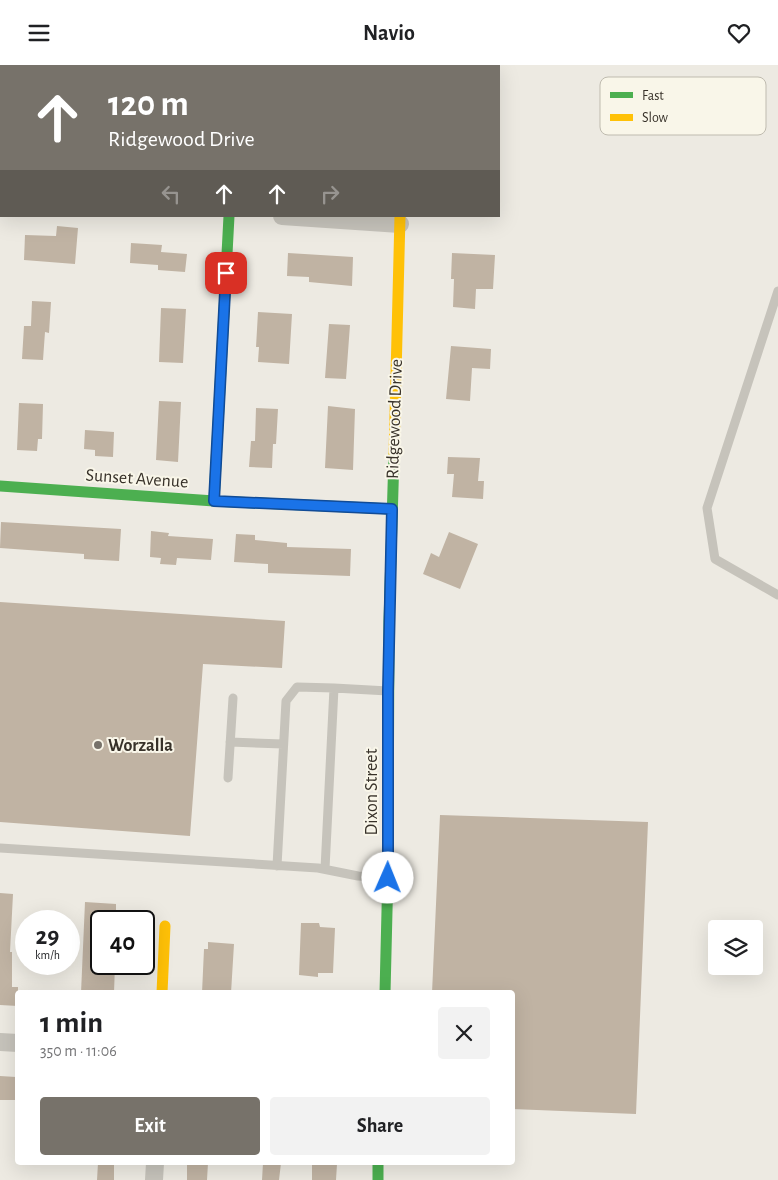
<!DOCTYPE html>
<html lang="en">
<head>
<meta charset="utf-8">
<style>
	:root { --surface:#fff; --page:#f2f2f2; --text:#202124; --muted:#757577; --accent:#77726a }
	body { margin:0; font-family:"Alegreya Sans",sans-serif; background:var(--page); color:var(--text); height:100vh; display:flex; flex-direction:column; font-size:19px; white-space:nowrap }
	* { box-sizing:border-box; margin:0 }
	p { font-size:16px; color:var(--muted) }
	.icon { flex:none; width:28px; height:28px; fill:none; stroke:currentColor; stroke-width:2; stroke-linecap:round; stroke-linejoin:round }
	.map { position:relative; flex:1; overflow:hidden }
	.details { position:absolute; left:15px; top:925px; width:500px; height:175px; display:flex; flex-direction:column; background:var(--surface); border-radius:5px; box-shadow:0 5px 20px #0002 }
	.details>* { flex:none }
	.guide { position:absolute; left:0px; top:0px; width:500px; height:152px; box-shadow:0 5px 20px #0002; background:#77726a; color:#fff; overflow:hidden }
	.controls { position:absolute; left:708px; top:855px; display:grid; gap:10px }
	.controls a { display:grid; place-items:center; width:55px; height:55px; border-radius:5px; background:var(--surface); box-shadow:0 5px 20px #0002; font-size:25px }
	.speed { position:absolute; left:15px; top:845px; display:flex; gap:10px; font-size:25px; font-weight:700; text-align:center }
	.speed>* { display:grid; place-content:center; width:65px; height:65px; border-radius:50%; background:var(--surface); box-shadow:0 5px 20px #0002; line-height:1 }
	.speed small { font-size:12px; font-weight:400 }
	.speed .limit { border:2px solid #111; border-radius:8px; background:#fff; color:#111 }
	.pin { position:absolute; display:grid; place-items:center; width:42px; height:42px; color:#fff; margin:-21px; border-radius:10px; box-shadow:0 2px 8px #0006 }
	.me { position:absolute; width:55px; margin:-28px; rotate:1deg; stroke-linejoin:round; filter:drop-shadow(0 0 4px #0008) }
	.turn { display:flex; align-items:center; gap:18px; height:105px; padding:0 25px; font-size:22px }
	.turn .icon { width:65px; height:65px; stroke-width:2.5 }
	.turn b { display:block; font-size:35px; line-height:42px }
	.lanes { display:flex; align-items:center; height:48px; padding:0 25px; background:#0003; justify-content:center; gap:25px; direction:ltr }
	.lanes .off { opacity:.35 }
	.round { display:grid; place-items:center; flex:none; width:52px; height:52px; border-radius:5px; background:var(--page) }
	.head { display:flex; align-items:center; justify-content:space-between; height:85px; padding:0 25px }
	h1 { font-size:30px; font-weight:700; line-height:38px }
	.primary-button { display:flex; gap:10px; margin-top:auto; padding:10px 25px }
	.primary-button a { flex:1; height:58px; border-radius:5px; background:var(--accent); color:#fff; font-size:20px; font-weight:700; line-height:58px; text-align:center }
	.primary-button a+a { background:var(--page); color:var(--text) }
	header { display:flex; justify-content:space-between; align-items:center; height:65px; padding:0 25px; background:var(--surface); font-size:22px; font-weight:700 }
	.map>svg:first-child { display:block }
	.building { fill:#c0b3a3 }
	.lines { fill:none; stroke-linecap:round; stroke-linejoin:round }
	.lane { stroke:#c6c3bb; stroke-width:9 }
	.street { stroke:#c6c3bb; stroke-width:18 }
	.fast { stroke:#4caf50; stroke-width:11 }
	.slow { stroke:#ffc107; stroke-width:11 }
	.route-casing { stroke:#114b97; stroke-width:12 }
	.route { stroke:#1a73e8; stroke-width:9 }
	.poi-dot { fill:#77726a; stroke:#f9f6e9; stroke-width:2 }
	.labels { text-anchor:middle; stroke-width:4; stroke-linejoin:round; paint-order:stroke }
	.street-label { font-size:18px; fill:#373129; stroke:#f9f6e9 }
	.poi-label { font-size:18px; font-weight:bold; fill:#373129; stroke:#f9f6e9; text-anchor:start }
	.key { fill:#f9f6e9; stroke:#bfbbaf; stroke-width:1 }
	.key-label { font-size:14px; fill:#373129 }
</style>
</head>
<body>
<header><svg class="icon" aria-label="menu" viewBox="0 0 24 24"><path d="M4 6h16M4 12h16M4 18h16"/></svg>Navio<svg class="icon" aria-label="heart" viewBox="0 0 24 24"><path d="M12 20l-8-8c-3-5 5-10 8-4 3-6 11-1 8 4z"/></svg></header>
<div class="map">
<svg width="778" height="1115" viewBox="0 0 778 1115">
	<rect width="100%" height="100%" fill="#edeae2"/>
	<path class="building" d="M 57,161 L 78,163 L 75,199 L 24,195 L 25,170 L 56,171 Z
		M 131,178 L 162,180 L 161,187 L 187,189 L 185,207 L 158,205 L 158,200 L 130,198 Z
		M 288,188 L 353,192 L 352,221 L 309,217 L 309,212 L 287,211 Z
		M 452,188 L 495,190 L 493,224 L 476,224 L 475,244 L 453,242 L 454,214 L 451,214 Z
		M 32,236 L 51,237 L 49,268 L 45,267 L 43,295 L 22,294 L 24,261 L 31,261 Z
		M 161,243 L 186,244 L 183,298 L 159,297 Z
		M 258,247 L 292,249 L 289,299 L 258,297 L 259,282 L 256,282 Z
		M 329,259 L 350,260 L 346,314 L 325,313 Z
		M 451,281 L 491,284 L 490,304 L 472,303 L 470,336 L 446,334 Z
		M 159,336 L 181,337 L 178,397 L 156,395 Z
		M 19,338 L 43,339 L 42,374 L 38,374 L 37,386 L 17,385 Z
		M 328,341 L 355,344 L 353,405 L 325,403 Z
		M 256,343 L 278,344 L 276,379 L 273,379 L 272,403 L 249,402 L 251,376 L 255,376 Z
		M 85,365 L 114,367 L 113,392 L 95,391 L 95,385 L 84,384 Z
		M 448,392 L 480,393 L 478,416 L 484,416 L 483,434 L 452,432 L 454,409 L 447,409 Z
		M 1,457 L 121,464 L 119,496 L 84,494 L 84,489 L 0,483 Z
		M 151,466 L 169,468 L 168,471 L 213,474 L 211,495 L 177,493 L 176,500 L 160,499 L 161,493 L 150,492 Z
		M 449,467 L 478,479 L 460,524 L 423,509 L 431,488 L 439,492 Z
		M 236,469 L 255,470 L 255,475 L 287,478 L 287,482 L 351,484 L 350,511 L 268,508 L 268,499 L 234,497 Z
		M 0,537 L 285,556 L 282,603 L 203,599 L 190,771 L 0,757 Z
		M 440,750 L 648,757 L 636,1049 L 512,1044 L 512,928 L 432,928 Z
		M 0,828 L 13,829 L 10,887 L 12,887 L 12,922 L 18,922 L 18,941 L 0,940 Z
		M 85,837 L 116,839 L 116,856 L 101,856 L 101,899 L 115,899 L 114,928 L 81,928 Z
		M 301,858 L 319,858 L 320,862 L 335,863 L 333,908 L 318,908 L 318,912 L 299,910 Z
		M 208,877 L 234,879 L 231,928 L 202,928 L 204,884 L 208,884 Z
		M 0,1011 L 16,1012 L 15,1035 L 0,1035 Z
		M 98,1098 L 114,1098 L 114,1115 L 97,1115 Z
		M 187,1098 L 208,1098 L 207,1115 L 187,1115 Z
		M 263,1098 L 281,1098 L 279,1115 L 262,1115 Z
		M 312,1098 L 337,1099 L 336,1115 L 312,1115 Z"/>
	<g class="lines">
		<path class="lane" d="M 778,226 L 707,443 L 715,494 L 778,530
			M 334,623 L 388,626
			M 230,677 L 283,679
			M 228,713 L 233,633
			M 0,783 L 318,803 L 358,811 L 386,813
			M 277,801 L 286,636 L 297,622 L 334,623 L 325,804"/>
		<path class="street" d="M 233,1 L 234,0
			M 404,1 L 404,0
			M 0,132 L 1,132
			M 282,151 L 400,159
			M 0,977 L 18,978
			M 154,1115 L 155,1098"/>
		<path class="fast" d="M 0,421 L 214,436 L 392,444
			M 214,436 L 229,151
			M 385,928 L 388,805 L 389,557 L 394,390
			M 378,1098 L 378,1115"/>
		<path class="slow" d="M 394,390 L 400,151
			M 162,928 L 165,861"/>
	</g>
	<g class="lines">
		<defs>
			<path id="route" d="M 226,208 L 214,436 L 392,444 L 388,626 L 388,813"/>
		</defs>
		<use href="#route" class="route-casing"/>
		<use href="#route" class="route"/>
	</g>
	<circle class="poi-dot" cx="98" cy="680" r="5"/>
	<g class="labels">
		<g class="street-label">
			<text transform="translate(394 354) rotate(-88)" y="6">Ridgewood Drive</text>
			<text transform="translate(137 413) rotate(4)" y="6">Sunset Avenue</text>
			<text transform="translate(371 727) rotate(-90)" y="6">Dixon Street</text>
		</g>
		<g class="poi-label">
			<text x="108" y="686">Worzalla</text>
		</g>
	</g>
	<rect x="600" y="12" width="166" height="58" rx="8" class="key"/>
	<rect x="610" y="27" width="23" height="6" fill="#4caf50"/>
	<rect x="610" y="49" width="23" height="7" fill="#ffc107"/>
	<g class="key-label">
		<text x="642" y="35">Fast</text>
		<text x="642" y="57">Slow</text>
	</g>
</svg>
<div class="controls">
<a><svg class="icon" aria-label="layers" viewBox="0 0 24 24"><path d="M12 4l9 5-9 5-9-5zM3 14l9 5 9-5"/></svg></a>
</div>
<div class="speed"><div>29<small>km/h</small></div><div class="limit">40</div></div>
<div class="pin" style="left:226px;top:208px;background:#d93025"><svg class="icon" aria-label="arrive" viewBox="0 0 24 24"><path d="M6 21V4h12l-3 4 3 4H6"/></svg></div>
<svg class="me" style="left:388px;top:813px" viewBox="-20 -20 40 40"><circle r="19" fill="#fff"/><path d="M0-13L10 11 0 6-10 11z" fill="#1a73e8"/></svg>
<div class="guide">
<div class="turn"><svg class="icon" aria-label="ahead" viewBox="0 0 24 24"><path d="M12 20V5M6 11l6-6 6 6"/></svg><div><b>120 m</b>Ridgewood Drive</div></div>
<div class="lanes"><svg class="icon off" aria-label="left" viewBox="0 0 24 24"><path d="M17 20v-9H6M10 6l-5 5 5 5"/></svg><svg class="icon" aria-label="ahead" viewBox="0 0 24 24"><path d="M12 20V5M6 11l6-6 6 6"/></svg><svg class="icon" aria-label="ahead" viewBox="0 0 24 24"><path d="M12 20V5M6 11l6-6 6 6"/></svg><svg class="icon off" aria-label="right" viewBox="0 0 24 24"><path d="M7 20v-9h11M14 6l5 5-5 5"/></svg></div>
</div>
<section class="details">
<div class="head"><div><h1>1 min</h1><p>350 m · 11:06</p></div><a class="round"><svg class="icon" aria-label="close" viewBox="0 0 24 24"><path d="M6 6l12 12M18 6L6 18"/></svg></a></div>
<div class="primary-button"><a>Exit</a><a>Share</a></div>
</section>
</div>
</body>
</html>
